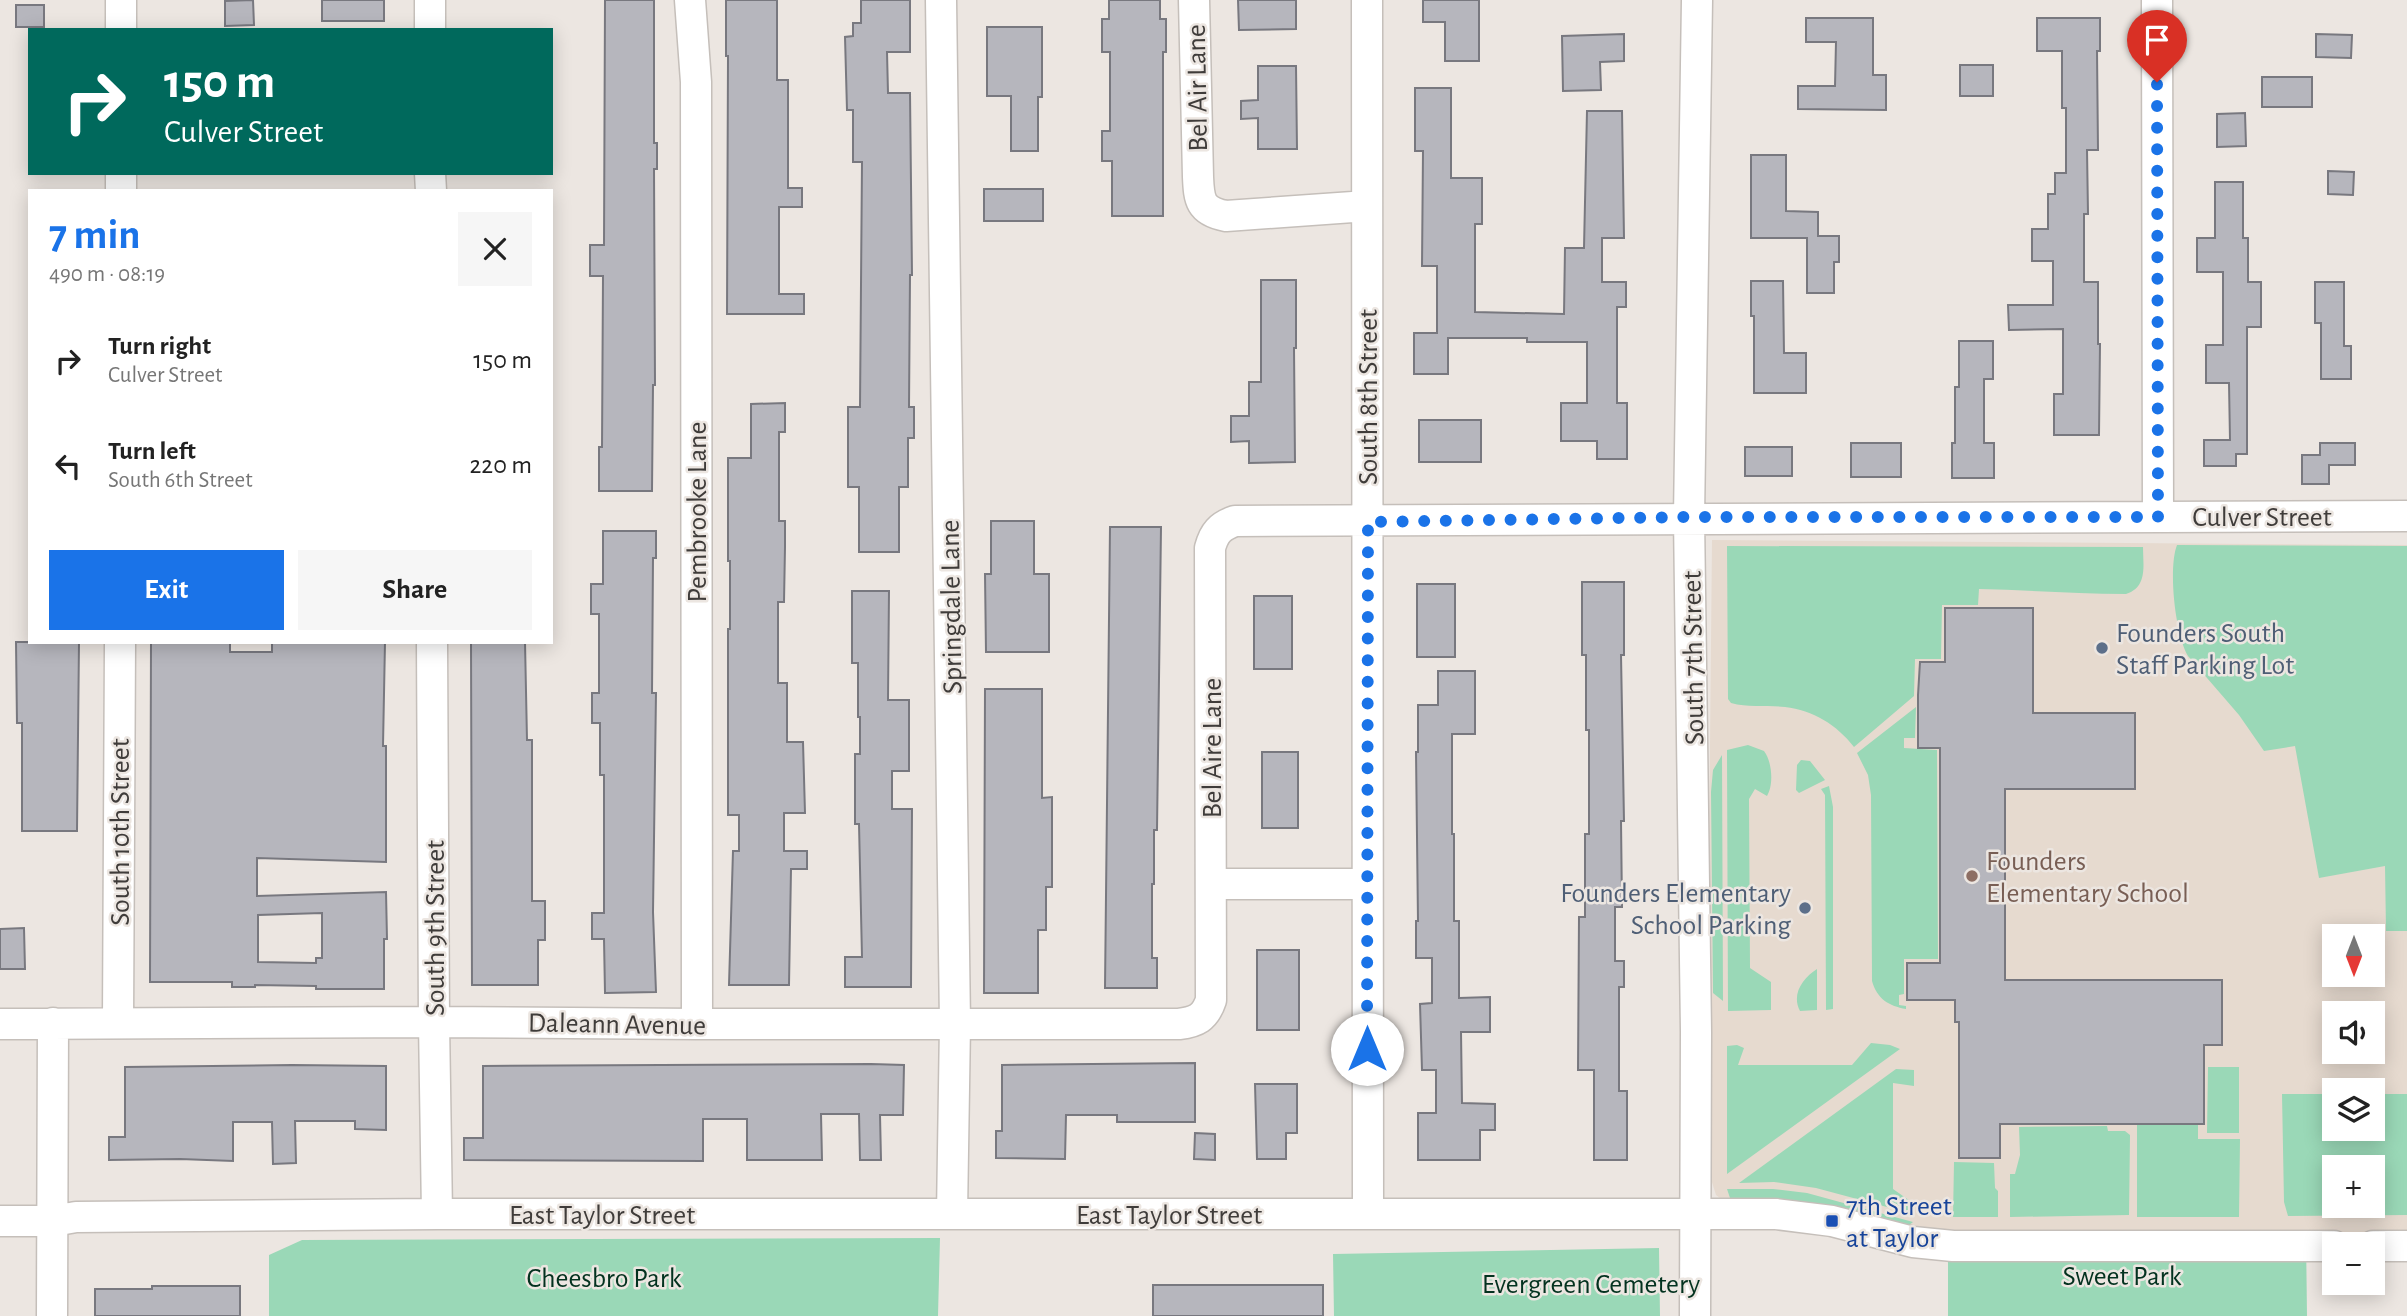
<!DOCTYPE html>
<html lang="en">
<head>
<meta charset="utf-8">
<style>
	:root { --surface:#fff; --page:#f6f6f6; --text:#222; --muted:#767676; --accent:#1a73e8 }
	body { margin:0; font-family:"Alegreya Sans",sans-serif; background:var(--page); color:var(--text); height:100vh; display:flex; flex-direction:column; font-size:26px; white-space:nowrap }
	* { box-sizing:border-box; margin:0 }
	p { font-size:23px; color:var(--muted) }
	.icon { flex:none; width:38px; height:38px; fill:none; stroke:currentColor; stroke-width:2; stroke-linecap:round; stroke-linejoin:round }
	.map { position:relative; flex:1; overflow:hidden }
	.details { position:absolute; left:28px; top:189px; width:525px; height:455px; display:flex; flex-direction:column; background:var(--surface); border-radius:0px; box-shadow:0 4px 18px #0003 }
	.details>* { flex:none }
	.hud { position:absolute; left:28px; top:28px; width:525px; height:147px; border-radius:0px; box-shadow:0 4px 18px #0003; background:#00695c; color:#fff; overflow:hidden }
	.needle { width:46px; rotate:180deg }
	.buttons { position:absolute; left:2322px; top:924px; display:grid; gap:14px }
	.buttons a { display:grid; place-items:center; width:63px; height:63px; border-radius:0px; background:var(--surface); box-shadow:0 4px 18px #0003; font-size:35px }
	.pin { position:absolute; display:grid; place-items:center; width:60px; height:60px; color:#fff; margin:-72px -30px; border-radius:50% 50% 50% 0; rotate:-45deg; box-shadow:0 0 7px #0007 }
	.pin .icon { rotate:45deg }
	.me { position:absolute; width:77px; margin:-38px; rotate:0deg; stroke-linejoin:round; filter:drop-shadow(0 0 5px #0008) }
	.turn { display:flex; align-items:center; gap:24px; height:147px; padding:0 21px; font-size:32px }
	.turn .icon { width:91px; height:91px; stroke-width:2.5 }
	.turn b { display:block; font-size:49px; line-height:60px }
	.round { display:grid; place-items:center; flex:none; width:74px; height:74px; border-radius:0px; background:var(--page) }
	.summary { display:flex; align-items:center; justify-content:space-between; height:119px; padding:0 21px }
	h1 { font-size:42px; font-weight:700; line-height:52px; color:var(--accent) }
	.action { display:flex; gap:14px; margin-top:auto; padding:14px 21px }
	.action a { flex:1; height:80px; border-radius:0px; background:var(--accent); color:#fff; font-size:28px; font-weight:700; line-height:80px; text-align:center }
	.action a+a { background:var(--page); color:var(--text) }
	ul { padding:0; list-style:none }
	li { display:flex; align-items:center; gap:21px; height:105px; padding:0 21px }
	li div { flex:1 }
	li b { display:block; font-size:26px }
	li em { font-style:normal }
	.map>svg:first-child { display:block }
	.built { fill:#e6dacf; fill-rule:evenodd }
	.green { fill:#9ad8b7; fill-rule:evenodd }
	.building { fill:#b6b6bd; stroke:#78787f; stroke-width:2; fill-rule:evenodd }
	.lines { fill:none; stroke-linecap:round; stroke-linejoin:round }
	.minor-casing { stroke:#c5bfba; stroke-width:33 }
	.minor { stroke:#fff; stroke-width:30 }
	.route { stroke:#1a73e8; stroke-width:12; stroke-dasharray:0 21.6 }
	.service-dot { fill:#5c6f8a; stroke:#ece6e1; stroke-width:2.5 }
	.education-dot { fill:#8d6e63; stroke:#ece6e1; stroke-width:2.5 }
	.transit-dot { fill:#1a4fb4; stroke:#ece6e1; stroke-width:2.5 }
	.labels { text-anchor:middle; stroke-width:5; stroke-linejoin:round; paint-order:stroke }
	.street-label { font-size:28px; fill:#3f3c3a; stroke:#ece6e1 }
	.service-label { font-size:28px; fill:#4e5e75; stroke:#ece6e1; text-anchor:start }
	.education-label { font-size:28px; fill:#785e54; stroke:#ece6e1; text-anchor:start }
	.transit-label { font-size:28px; fill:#164399; stroke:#ece6e1; text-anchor:start }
	.park-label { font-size:28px; fill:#03321f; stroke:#ece6e1 }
</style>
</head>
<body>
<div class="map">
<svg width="2407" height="1316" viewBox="0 0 2407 1316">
	<rect width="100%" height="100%" fill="#ece6e1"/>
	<path class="built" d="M 1712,540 L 2407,545 L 2407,1235 L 1948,1233 L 1907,1229 L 1811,1203 L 1782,1199 L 1720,1198 L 1716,1195 L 1711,1179 L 1709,850 ZM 2334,936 L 2373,936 L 2373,975 L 2334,975 ZM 2334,1013 L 2373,1013 L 2373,1052 L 2334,1052 ZM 2334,1090 L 2373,1090 L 2373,1129 L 2334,1129 ZM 2334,1167 L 2373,1167 L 2373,1206 L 2334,1206 Z"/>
	<path class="green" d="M 2177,545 L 2407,546 L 2407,931 L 2386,931 L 2385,866 L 2319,878 L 2295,746 L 2264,751 L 2239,715 L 2188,656 C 2175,634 2168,568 2177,545 Z
		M 1727,546 L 2143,547 C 2143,565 2148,587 2126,594 C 2077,594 2028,590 1979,589 L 1978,605 L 1942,605 L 1941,659 L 1915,659 L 1914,696 L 1854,747 C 1837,725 1813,710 1785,707 C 1767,705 1749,708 1731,703 L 1728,699 Z
		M 1916,707 L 1915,738 L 1904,738 L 1904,748 L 1937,750 L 1938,959 L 1904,959 L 1904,994 L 1899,995 L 1899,1005 L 1906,1006 L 1906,1009 C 1889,1006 1877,999 1872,981 L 1871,795 L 1868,775 L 1857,753 Z
		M 1748,745 L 1764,751 C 1772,761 1774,785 1767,796 L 1755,789 L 1749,799 L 1750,968 L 1771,982 L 1771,1010 L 1728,1011 L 1727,750 Z
		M 1722,755 L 1723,1001 L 1713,993 L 1711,792 L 1713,770 Z
		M 1801,760 L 1810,761 L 1825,780 L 1799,793 L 1796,790 L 1797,765 Z
		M 1829,786 L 1833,807 L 1833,1009 L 1826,1010 L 1825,795 L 1821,789 Z
		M 1817,969 L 1817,1010 L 1800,1011 C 1791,994 1803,978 1817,969 Z
		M 1871,1043 L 1890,1045 L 1900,1049 L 1727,1174 L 1727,1046 L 1737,1045 L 1744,1048 L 1738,1065 L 1852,1065 Z
		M 2208,1067 L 2239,1067 L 2239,1133 L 2207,1133 Z
		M 1896,1069 L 1914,1070 L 1914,1086 L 1893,1083 L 1893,1189 L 1913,1203 L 1913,1214 L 1816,1188 L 1774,1182 L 1739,1183 Z
		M 2282,1094 L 2334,1094 L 2334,1129 L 2373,1129 L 2373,1094 L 2407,1094 L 2407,1215 L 2288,1216 L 2284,1202 ZM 2334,1167 L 2373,1167 L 2373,1206 L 2334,1206 Z
		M 2137,1124 L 2198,1125 L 2198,1139 L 2240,1139 L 2239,1217 L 2137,1217 Z
		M 2107,1126 L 2108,1131 L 2125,1131 L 2130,1135 L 2129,1215 L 2010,1217 L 2010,1174 L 2015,1174 L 2020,1155 L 2019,1127 Z
		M 1954,1162 L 1994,1163 L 1995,1188 L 1998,1191 L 1998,1217 L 1953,1217 Z
		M 1727,1189 L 1773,1189 L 1807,1193 L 1913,1222 L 1908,1226 L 1811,1203 L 1782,1199 L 1730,1198 Z
		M 1948,1233 L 2306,1235 L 2307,1316 L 1948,1316 Z
		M 940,1238 L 938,1316 L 269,1316 L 269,1255 L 302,1240 Z
		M 1659,1248 L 1660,1316 L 1334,1316 L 1333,1254 Z"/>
	<path class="building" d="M 253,0 L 254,25 L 225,26 L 225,1 Z
		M 322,0 L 384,0 L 384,21 L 322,21 Z
		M 605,0 L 654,0 L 654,143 L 657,143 L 657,169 L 654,169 L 655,385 L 653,385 L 652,491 L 599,491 L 599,447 L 602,447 L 603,276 L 590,276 L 590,245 L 604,245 Z
		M 726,0 L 777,0 L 777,80 L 788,80 L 788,188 L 802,188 L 802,207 L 779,207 L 779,294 L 804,294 L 804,314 L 727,314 L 728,56 L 726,56 Z
		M 861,0 L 910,0 L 910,52 L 887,52 L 888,93 L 910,93 L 912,275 L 910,275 L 909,407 L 914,407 L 914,438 L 908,438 L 908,487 L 899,487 L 899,552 L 859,552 L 859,487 L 848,487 L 848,407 L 860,407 L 862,162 L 853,162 L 853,110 L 847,110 L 845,37 L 853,36 L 853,23 L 861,23 Z
		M 1109,0 L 1160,0 L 1160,19 L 1166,19 L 1166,52 L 1163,52 L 1163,216 L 1112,216 L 1112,161 L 1102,161 L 1102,131 L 1110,131 L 1110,52 L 1102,52 L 1102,19 L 1109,19 Z
		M 1238,0 L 1296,0 L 1296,29 L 1239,30 Z
		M 1423,0 L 1479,0 L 1479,61 L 1445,61 L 1445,22 L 1423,22 Z
		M 16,5 L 44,5 L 44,27 L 16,27 Z
		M 1806,18 L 1873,18 L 1873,75 L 1886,75 L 1886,110 L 1798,109 L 1798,86 L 1835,86 L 1836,42 L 1806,42 Z
		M 2037,18 L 2100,18 L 2100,51 L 2097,51 L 2098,150 L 2087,150 L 2088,214 L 2084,214 L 2084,282 L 2098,282 L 2098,344 L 2100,344 L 2099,435 L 2054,435 L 2054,394 L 2063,394 L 2063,329 L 2009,330 L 2008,305 L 2053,305 L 2053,261 L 2032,261 L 2032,229 L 2048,229 L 2048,194 L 2055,194 L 2055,173 L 2066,173 L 2066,108 L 2062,108 L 2062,51 L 2037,51 Z
		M 987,27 L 1042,27 L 1042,97 L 1038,97 L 1038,151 L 1011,151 L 1011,96 L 987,96 Z
		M 1624,34 L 1624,61 L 1600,62 L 1601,90 L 1563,91 L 1562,36 Z
		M 2316,34 L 2352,35 L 2351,58 L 2316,57 Z
		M 1960,65 L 1993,65 L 1993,96 L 1960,96 Z
		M 1258,66 L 1296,66 L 1297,149 L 1258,149 L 1258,118 L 1241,119 L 1241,101 L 1258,100 Z
		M 2262,77 L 2312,77 L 2312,107 L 2262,107 Z
		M 1415,88 L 1451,88 L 1451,178 L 1482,178 L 1482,224 L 1475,224 L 1475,312 L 1564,314 L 1565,248 L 1584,248 L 1587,111 L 1622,111 L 1624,238 L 1602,238 L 1602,282 L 1626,282 L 1626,307 L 1617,307 L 1617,403 L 1627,403 L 1627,459 L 1597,459 L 1597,441 L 1561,441 L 1561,403 L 1587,403 L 1587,342 L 1527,342 L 1527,338 L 1448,338 L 1448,374 L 1414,374 L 1414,333 L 1437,333 L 1437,266 L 1422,266 L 1423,151 L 1415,151 Z
		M 2245,113 L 2246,146 L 2217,147 L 2217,114 Z
		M 1751,155 L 1786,155 L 1786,211 L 1818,212 L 1818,236 L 1839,236 L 1839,262 L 1834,262 L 1834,293 L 1807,293 L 1807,238 L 1751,238 Z
		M 2328,171 L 2354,172 L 2353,195 L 2328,194 Z
		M 2215,182 L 2243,182 L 2243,238 L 2248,238 L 2248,282 L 2261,282 L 2261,327 L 2247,327 L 2247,454 L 2236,454 L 2236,466 L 2204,466 L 2204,440 L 2230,440 L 2229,383 L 2206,383 L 2206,345 L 2223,345 L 2223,272 L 2197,272 L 2197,238 L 2215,238 Z
		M 984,189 L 1043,189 L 1043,221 L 984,221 Z
		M 1261,280 L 1296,280 L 1296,348 L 1294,348 L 1295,462 L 1249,463 L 1249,441 L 1231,442 L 1231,416 L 1249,416 L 1249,382 L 1261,382 Z
		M 1751,281 L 1783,281 L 1784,353 L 1806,353 L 1806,393 L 1754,393 L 1754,316 L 1751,316 Z
		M 2315,282 L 2344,282 L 2344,346 L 2351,346 L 2351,379 L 2321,379 L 2321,323 L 2315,323 Z
		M 1959,341 L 1993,341 L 1993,379 L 1984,379 L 1984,443 L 1994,443 L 1994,478 L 1952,478 L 1952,443 L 1955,443 L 1955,387 L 1959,387 Z
		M 785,403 L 785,432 L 779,432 L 779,521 L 785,521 L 785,547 L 784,602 L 778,602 L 778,683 L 787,683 L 787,742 L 803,742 L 805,813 L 784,813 L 784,851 L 807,851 L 807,869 L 791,869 L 789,985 L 729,985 L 733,851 L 739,851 L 739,815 L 728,815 L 728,629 L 730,629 L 730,561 L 728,561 L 728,458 L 751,458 L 751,404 Z
		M 1419,420 L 1481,420 L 1481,462 L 1419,462 Z
		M 1851,443 L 1901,443 L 1901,477 L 1851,477 Z
		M 2320,443 L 2355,443 L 2355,465 L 2329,465 L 2329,484 L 2302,484 L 2302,455 L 2320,455 Z
		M 1745,447 L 1792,447 L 1792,476 L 1745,476 Z
		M 991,521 L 1034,521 L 1034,574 L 1049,574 L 1049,652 L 986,652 L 985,574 L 991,574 Z
		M 1110,527 L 1161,527 L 1157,830 L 1154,830 L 1154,884 L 1152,884 L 1152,958 L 1157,958 L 1157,988 L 1105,988 Z
		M 603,531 L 656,531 L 656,558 L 653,558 L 652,693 L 656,693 L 653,912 L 656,992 L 605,993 L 604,939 L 592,939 L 592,913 L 604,913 L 604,775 L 600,775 L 600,723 L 592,723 L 592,693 L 599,693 L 599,614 L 591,614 L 591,584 L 603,584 Z
		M 1582,582 L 1624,582 L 1624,655 L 1621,655 L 1624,821 L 1621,821 L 1622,907 L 1615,907 L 1615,961 L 1624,961 L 1624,987 L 1619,987 L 1619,1091 L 1627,1091 L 1627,1160 L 1594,1160 L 1594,1070 L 1578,1070 L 1579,917 L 1585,917 L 1585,834 L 1589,834 L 1589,730 L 1586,730 L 1586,655 L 1582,655 Z
		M 1417,584 L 1455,584 L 1455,657 L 1417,657 Z
		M 852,591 L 889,591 L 888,700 L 909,700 L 909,771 L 892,771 L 892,809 L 912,809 L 911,987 L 845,987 L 845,957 L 862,957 L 859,824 L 855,824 L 855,754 L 860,754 L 860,717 L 858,717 L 858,663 L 852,663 Z
		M 1254,596 L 1292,596 L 1292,669 L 1254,669 Z
		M 1945,608 L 2033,608 L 2033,713 L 2135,713 L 2135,789 L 2005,789 L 2005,980 L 2222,980 L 2222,1045 L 2204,1045 L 2204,1124 L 2000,1124 L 2000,1158 L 1959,1158 L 1959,1022 L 1955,1022 L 1955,1000 L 1907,1000 L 1907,963 L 1940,963 L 1940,748 L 1918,748 L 1918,695 L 1920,662 L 1945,662 Z
		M 16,642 L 79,642 L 77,831 L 22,831 L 22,723 L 17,723 Z
		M 151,642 L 230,642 L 230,652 L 272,652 L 272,642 L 385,642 L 383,746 L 386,746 L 386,862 L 257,858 L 257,896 L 386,892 L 387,939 L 384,939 L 384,989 L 316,989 L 316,986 L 255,985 L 255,987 L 232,987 L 232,982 L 150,982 ZM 322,913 L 322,958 L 316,958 L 316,963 L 258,962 L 258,915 Z
		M 471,642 L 525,642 L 527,740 L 532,740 L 532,901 L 545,901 L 545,940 L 538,940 L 538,985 L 472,985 Z
		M 1438,671 L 1475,671 L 1475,734 L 1452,734 L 1452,834 L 1454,834 L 1454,921 L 1459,921 L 1459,998 L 1490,997 L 1490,1032 L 1461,1032 L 1462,1103 L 1495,1104 L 1495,1130 L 1480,1130 L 1480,1160 L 1418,1160 L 1418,1113 L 1436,1113 L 1436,1070 L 1422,1070 L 1420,1004 L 1432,1003 L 1432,958 L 1416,958 L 1416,921 L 1418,921 L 1416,752 L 1418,752 L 1418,705 L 1438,705 Z
		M 985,689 L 1042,689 L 1042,798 L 1052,797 L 1052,887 L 1046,887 L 1046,930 L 1038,930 L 1038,993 L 984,993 Z
		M 1262,752 L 1298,752 L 1298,828 L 1262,828 Z
		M 24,928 L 25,969 L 0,969 L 0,929 Z
		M 1257,950 L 1299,950 L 1299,1030 L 1257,1030 Z
		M 1195,1063 L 1195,1122 L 1117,1122 L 1117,1115 L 1066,1115 L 1065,1159 L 996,1158 L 996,1131 L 1002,1131 L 1002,1065 Z
		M 871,1064 L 904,1065 L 903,1115 L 880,1115 L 881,1160 L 860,1160 L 859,1114 L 821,1114 L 822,1160 L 747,1160 L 747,1119 L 703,1119 L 703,1161 L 464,1160 L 464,1138 L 483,1138 L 483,1066 Z
		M 292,1065 L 386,1066 L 386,1130 L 355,1129 L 355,1121 L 295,1121 L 296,1163 L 273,1164 L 272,1122 L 233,1122 L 233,1161 L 180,1159 L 109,1160 L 109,1137 L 125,1137 L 125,1067 Z
		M 1255,1084 L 1297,1084 L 1297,1133 L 1286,1133 L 1286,1159 L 1257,1159 Z
		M 1195,1133 L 1215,1134 L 1215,1160 L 1194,1159 Z
		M 1153,1285 L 1323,1285 L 1323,1316 L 1153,1316 Z
		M 152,1286 L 240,1286 L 240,1316 L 95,1316 L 95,1289 L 152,1289 Z"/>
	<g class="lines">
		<defs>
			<path id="minor" d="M 430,0 L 430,30
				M 690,0 L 696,82 L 697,1024
				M 941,0 L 955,1024 L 952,1214
				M 1194,0 L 1198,177 C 1199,200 1200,211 1226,216 L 1367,206
				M 1367,0 L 1368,1214
				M 2157,0 L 2158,517
				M 121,30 L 121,0
				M 430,173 L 431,191
				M 121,191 L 121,173
				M 432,642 L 434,1022 L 437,1214
				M 1212,884 L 1366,884
				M 118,1022 L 120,642
				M 0,1024 L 434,1022 L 697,1024 L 1179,1024 C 1196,1022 1205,1018 1211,1000 L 1210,548 C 1214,533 1220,526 1235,521 L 2407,516
				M 0,1221 L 53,1221 L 76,1217 L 437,1214 L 1776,1214 L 1832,1221 L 1913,1242 L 1953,1246 L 2334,1246
				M 2373,1246 L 2407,1246
				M 52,1316 L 53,1023
				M 1695,1316 L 1696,1032 L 1689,517 L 1697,0"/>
		</defs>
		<use href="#minor" class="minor-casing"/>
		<use href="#minor" class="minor"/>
	</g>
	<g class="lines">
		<path class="route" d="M 1367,1049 L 1368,522 L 1689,517 L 2158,517 L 2157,82"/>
	</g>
	<g class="service-dot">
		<circle cx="2102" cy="648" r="7"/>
		<circle cx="1805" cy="908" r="7"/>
	</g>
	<circle class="education-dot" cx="1972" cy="876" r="7"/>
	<rect class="transit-dot" x="1825" y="1214" width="14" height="14" rx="3.5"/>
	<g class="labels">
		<g class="street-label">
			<text transform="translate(1196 88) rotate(-91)" y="10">Bel Air Lane</text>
			<text transform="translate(1367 397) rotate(-90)" y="10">South 8th Street</text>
			<text transform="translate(696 512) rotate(-90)" y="10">Pembrooke Lane</text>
			<text x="2262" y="526">Culver Street</text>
			<text transform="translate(950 607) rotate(-91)" y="10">Springdale Lane</text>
			<text transform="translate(1692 658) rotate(-91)" y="10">South 7th Street</text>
			<text transform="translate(1211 748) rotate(-90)" y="10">Bel Aire Lane</text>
			<text transform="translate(119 832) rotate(-90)" y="10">South 10th Street</text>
			<text transform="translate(434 928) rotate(-90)" y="10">South 9th Street</text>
			<text transform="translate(617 1023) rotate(1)" y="10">Daleann Avenue</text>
			<text x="602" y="1224">East Taylor Street</text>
			<text x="1169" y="1224">East Taylor Street</text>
		</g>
		<g class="service-label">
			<text x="2116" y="642">Founders South<tspan x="2116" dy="32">Staff Parking Lot</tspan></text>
			<text x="1791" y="902" text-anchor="end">Founders Elementary<tspan x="1791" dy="32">School Parking</tspan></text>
		</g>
		<g class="education-label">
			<text x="1986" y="870">Founders<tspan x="1986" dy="32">Elementary School</tspan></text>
		</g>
		<g class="transit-label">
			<text x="1846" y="1215">7th Street<tspan x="1846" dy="32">at Taylor</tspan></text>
		</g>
		<g class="park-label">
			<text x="2122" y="1285">Sweet Park</text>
			<text x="604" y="1287">Cheesbro Park</text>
			<text x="1591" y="1293">Evergreen Cemetery</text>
		</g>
	</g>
</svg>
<div class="buttons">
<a><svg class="needle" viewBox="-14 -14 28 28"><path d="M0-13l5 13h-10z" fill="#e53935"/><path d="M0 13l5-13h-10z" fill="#767676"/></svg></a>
<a><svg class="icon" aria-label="sound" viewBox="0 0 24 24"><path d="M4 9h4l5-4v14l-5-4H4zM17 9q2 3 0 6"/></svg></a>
<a><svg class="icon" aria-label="layers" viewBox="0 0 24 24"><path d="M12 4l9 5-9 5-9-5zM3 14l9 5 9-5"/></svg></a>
<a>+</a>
<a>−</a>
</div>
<div class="pin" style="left:2157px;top:82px;background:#d93025"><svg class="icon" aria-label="arrive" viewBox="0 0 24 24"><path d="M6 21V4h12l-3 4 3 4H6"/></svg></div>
<svg class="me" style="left:1367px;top:1049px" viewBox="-20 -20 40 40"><circle r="19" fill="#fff"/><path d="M0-13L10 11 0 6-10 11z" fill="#1a73e8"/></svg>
<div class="hud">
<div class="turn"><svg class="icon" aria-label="right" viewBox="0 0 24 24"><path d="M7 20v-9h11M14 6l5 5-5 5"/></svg><div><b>150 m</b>Culver Street</div></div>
</div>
<section class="details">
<div class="summary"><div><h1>7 min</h1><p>490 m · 08:19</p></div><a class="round"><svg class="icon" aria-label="close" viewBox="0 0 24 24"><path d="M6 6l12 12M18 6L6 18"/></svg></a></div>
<ul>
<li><svg class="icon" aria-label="right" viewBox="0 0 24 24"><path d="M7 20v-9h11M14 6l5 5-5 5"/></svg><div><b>Turn right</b><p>Culver Street</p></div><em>150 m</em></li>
<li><svg class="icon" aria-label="left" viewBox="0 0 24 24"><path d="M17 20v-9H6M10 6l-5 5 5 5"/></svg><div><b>Turn left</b><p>South 6th Street</p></div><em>220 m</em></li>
</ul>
<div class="action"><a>Exit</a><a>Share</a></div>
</section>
</div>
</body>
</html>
